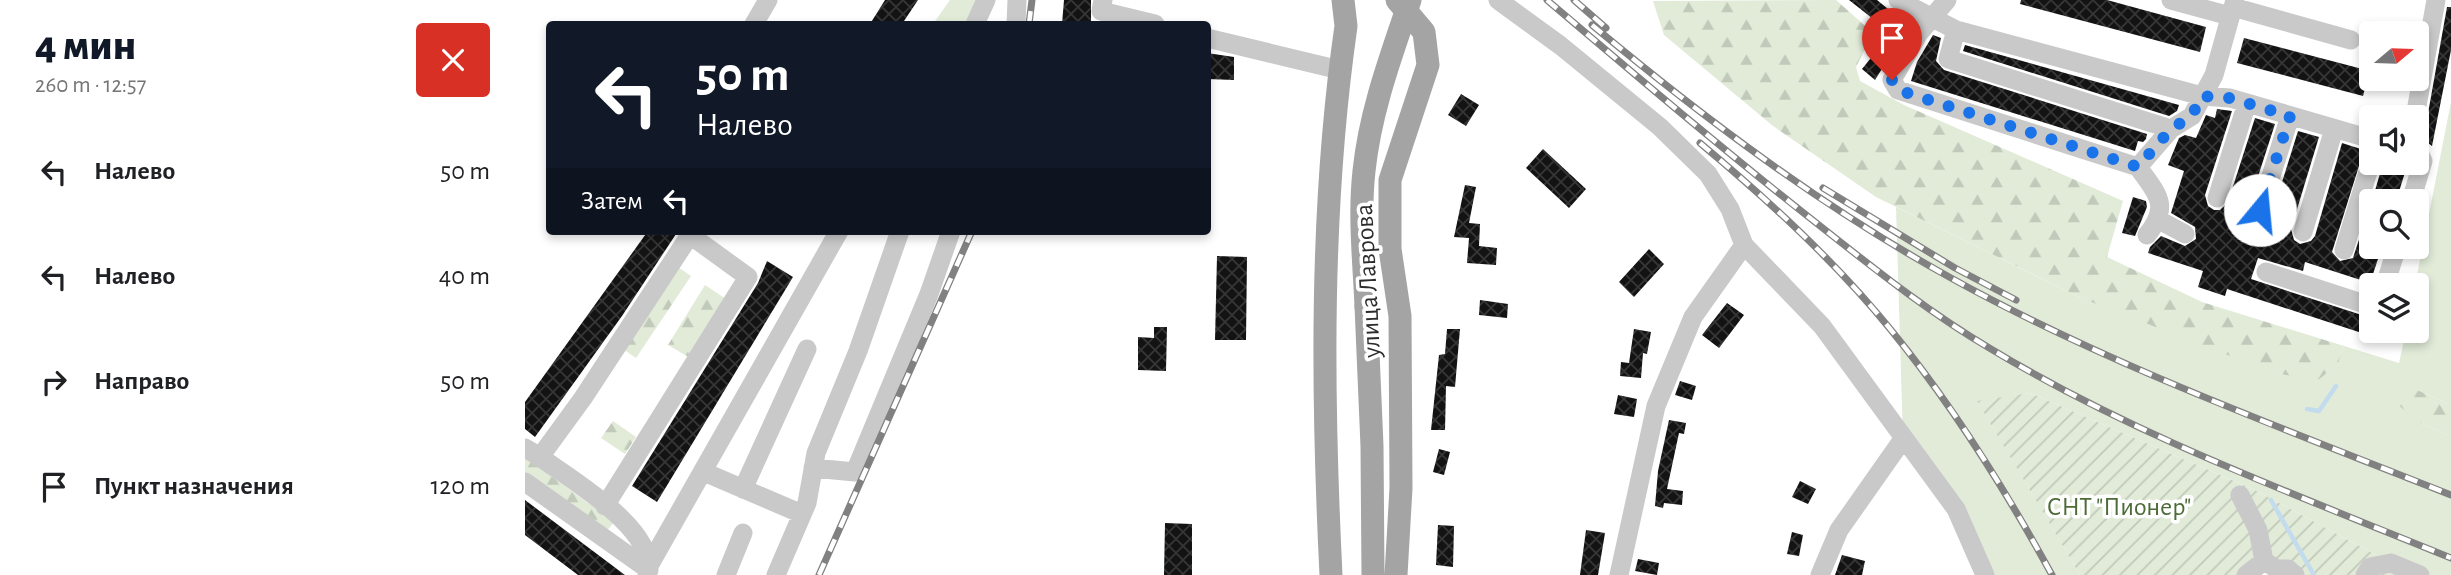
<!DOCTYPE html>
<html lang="ru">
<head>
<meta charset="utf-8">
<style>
	:root { --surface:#fff; --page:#f6f6f6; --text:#202124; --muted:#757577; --accent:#111827 }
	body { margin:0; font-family:"Alegreya Sans",sans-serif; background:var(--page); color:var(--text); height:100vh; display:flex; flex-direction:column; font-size:26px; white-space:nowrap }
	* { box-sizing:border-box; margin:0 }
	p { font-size:23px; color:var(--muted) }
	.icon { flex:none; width:38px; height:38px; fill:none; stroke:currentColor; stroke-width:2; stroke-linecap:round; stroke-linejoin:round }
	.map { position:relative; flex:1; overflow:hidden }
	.side { display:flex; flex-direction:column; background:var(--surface); width:525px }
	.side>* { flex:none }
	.banner { position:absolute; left:21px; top:21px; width:665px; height:214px; border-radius:7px; box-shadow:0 4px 10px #0003; background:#111827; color:#fff; overflow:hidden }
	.needle { width:46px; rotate:71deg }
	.tools { position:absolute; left:1834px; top:21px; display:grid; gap:14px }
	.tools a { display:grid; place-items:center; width:70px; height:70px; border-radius:7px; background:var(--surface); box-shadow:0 4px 10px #0003; font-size:35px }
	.pin { position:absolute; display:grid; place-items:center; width:60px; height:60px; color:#fff; margin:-72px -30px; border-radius:50% 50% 50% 0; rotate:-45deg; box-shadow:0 0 7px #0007 }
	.pin .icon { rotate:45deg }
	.me { position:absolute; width:77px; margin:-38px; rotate:17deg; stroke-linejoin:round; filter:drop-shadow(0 0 5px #0008) }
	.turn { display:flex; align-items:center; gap:24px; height:147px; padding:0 35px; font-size:32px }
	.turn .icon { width:91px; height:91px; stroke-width:2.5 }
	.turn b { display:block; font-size:49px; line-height:60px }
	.then { display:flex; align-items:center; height:66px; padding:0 35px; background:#0003; gap:14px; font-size:26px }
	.round { display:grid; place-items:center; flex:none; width:74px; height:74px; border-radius:7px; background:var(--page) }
	.summary { display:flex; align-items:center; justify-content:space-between; height:119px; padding:0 35px }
	h1 { font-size:42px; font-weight:800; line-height:52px; color:var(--accent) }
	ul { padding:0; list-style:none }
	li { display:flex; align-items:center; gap:21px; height:105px; padding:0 35px }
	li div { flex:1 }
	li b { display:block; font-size:26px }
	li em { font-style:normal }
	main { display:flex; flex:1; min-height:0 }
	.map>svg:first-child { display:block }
	.grass { fill:#e1ebd8 }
	.forest { fill:url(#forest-firs) }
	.garden { fill:url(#garden-furrows) }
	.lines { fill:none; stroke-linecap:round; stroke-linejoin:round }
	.stream { stroke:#c2dbed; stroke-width:4.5 }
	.building { fill:url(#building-cross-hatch) }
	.minor { stroke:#c9c9c9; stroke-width:19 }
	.major { stroke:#a4a4a4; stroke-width:23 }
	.rail-casing { stroke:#818181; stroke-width:7 }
	.rail { stroke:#fff; stroke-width:4.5; stroke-dasharray:13; stroke-linecap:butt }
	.major-bridge { stroke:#a4a4a4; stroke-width:23 }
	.route { stroke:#1a73e8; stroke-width:12; stroke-dasharray:0 21.6 }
	.labels { text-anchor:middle; stroke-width:7; stroke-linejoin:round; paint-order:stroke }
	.street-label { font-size:26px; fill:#2c2c2c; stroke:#fff }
	.park-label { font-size:26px; fill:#4d6b36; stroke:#fff }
</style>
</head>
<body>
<main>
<section class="side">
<div class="summary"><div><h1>4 мин</h1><p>260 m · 12:57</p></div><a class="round" style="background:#d93025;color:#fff"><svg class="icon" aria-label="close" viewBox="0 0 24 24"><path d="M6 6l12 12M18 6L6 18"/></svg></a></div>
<ul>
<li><svg class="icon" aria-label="left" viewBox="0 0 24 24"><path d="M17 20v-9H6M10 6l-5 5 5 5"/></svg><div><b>Налево</b></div><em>50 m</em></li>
<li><svg class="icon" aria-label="left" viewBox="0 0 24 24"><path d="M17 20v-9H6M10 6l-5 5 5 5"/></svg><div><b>Налево</b></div><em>40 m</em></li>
<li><svg class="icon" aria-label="right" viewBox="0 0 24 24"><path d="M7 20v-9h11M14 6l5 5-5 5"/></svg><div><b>Направо</b></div><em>50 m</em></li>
<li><svg class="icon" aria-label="arrive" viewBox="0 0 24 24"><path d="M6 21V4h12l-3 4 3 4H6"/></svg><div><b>Пункт назначения</b></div><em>120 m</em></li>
</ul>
</section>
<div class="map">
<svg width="1926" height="575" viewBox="0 0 1926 575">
	<defs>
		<pattern id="forest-firs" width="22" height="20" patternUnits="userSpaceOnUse" patternTransform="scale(1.75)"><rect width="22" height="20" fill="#e1ebd8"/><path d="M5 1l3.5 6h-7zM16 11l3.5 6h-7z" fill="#c1caba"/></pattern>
		<pattern id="garden-furrows" width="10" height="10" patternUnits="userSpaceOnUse" patternTransform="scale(1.75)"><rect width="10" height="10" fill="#e1ebd8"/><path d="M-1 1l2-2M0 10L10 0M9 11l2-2" fill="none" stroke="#c1caba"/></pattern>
		<pattern id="building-cross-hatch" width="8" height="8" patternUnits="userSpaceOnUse" patternTransform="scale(1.75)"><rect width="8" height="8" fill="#131313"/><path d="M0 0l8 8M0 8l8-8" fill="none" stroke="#363636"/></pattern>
	</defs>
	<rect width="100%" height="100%" fill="#fff"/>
	<path class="grass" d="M 425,0 L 455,0 L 439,24 L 408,24 Z
		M 1926,102 L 1926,405 L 1892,390 L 1897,424 L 1926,436 L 1926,575 L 1895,575 L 1866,563 L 1730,490 L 1505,393 L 1453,402 L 1555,575 L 1460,575 L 1378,439 L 1371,207 L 1556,298 L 1813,364 L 1819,346 L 1874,363 L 1881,331 L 1892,331 L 1890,285 Z"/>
	<path class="forest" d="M 1311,0 L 1348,33 L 1331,67 L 1335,81 L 1379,105 L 1598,201 L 1582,257 L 1677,302 L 1819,346 L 1813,364 L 1793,380 L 1749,373 L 1556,298 L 1351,197 L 1248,126 L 1139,35 L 1128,1 Z
		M 153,267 L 166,276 L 111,358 L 98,349 Z
		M 180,285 L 201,299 L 165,358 L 143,345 Z
		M 1892,390 L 1926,405 L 1926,436 L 1897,424 L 1872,404 Z
		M 88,421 L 111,437 L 100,454 L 76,438 Z
		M 0,457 L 89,522 L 81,532 L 0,473 Z"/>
	<path class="garden" d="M 1505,393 L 1730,490 L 1866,563 L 1895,575 L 1770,575 L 1763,569 L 1721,575 L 1555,575 L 1452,401 Z"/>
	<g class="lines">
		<path class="stream" d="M 1782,409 L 1794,411 L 1811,386
			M 1746,500 L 1789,575"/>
	</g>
	<path class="building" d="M 360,0 L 393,0 L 377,24 L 345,24 Z
		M 539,0 L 566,0 L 566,24 L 537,24 Z
		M 1324,0 L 1352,0 L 1384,26 L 1350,80 L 1337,69 L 1366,33 Z
		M 1496,0 L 1582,0 L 1681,27 L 1675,52 L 1495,4 Z
		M 1922,7 L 1926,7 L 1926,50 L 1907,146 L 1895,137 L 1902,119 Z
		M 1408,35 L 1416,38 L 1411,61 L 1419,70 L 1622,134 L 1621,139 L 1618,142 L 1613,141 L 1610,151 L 1386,81 L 1392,62 Z
		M 1719,38 L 1845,71 L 1838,96 L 1712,63 Z
		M 1440,45 L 1654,105 L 1652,111 L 1644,116 L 1438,51 Z
		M 682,53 L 709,57 L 709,80 L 682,79 Z
		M 936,94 L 954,105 L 941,126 L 923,115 Z
		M 1692,109 L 1707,111 L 1680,195 L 1683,206 L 1689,210 L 1695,210 L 1703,202 L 1730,118 L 1750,124 L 1716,229 L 1719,241 L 1725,245 L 1736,242 L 1740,237 L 1773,131 L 1794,137 L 1766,229 L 1769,240 L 1775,244 L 1786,241 L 1790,236 L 1817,143 L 1839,150 L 1807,252 L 1815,261 L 1828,258 L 1846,203 L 1846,247 L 1857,247 L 1845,283 L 1780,262 L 1778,271 L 1733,258 L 1726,279 L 1846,318 L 1846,336 L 1702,289 L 1700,296 L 1673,287 L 1678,271 L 1623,253 L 1625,247 L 1636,236 L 1660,246 L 1671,239 L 1670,227 L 1646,213 L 1659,171 L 1643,165 L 1654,138 L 1660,135 L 1671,138 L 1681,115 L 1690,118 Z
		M 1018,149 L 1061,189 L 1044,208 L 1001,168 Z
		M 1858,163 L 1883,163 L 1871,201 L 1847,201 Z
		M 940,185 L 951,187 L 944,223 L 955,224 L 954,246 L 972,248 L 971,265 L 942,263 L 944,238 L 929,237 Z
		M 1608,197 L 1621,201 L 1622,207 L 1610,236 L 1597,233 Z
		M 123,231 L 153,231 L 97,316 L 10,437 L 0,429 L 0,402 Z
		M 1124,249 L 1139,264 L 1109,297 L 1094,282 Z
		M 692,256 L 722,257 L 721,340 L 690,340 Z
		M 242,261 L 268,277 L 132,502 L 107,486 L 233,283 Z
		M 955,300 L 983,304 L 982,318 L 954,315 Z
		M 1202,303 L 1219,315 L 1194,348 L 1177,335 Z
		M 629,327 L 642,327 L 641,371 L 613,370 L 613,337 L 629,338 Z
		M 922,329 L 935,329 L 930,387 L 921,386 L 920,430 L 906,430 L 914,355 L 920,354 Z
		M 1109,329 L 1126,332 L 1122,354 L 1118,353 L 1116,378 L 1095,376 L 1096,362 L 1104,363 Z
		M 1155,381 L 1171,386 L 1167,400 L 1150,395 Z
		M 1093,395 L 1112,399 L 1109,417 L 1089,414 Z
		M 1144,420 L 1161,423 L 1159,434 L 1154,433 L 1142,489 L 1158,491 L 1157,505 L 1139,503 L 1138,508 L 1130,506 L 1133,471 Z
		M 914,449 L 925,452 L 919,475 L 908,472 Z
		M 1275,481 L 1291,489 L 1283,504 L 1267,497 Z
		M 0,500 L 100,575 L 53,575 L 0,535 Z
		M 640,523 L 667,524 L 667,575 L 639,575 Z
		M 913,525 L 929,526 L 928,567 L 911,565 Z
		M 1061,530 L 1080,533 L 1073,575 L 1055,575 Z
		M 1267,532 L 1278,535 L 1274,556 L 1262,554 Z
		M 1317,555 L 1340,561 L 1337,575 L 1310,575 Z
		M 1113,559 L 1134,563 L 1132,575 L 1110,571 Z"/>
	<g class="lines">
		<path class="minor" d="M 578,0 L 576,11 L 630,24
			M 973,0 L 1036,46 L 1135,127 L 1183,174 L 1205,209 L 1219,245 L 1297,326 L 1431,509 L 1460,575
			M 1373,0 L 1431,30 L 1677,96 L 1705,98 L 1846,139
			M 1422,0 L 1394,33 L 1367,80 L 1373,90 L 1613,167 L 1646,129
			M 1646,0 L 1705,16
			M 1708,7 L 1826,40
			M 229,24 L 243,0
			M 450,24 L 461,0
			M 491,24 L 492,0
			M 1431,30 L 1423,59 L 1646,129 L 1667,116 L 1689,75 L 1710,0
			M 682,38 L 815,70
			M 1890,117 L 1911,0
			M 1613,167 C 1632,194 1646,205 1622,235
			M 1692,198 L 1722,103
			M 1886,201 L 1898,161 L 1892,149
			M 1634,220 L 1660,234
			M 1778,232 L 1809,129
			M 1728,233 L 1765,116
			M 1819,250 L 1846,162
			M 1741,272 L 1846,306
			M 1860,285 L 1872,247
			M 0,448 L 15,457
			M 288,468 L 330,472 L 404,294 L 426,231
			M 179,472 L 277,514
			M 0,482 L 124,570
			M 218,489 L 282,349
			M 1715,495 L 1733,530 L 1739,561 L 1752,569 L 1763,569 L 1770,575
			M 80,506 L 223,277 L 165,235 L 58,398 L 15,457 C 46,480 135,531 122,575
			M 125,564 L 314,231
			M 201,575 L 218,533
			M 251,575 L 282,503 L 291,453 L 333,351 L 375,231
			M 1094,575 L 1131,406 L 1168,317 L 1219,245
			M 1295,575 L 1314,530 L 1378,439
			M 1721,575 L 1739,561
			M 1840,575 L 1845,567 L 1866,563 L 1895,575"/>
		<path class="major" d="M 841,306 L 847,446 L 848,575
			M 806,575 C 797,392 795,207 821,26 L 818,0
			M 871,575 L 876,488 L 875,316 L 865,249 L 865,180 L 903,65 L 899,32 L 872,0"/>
		<defs>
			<path id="rail" d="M 1022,0 C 1115,79 1208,158 1304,233 C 1356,274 1408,315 1466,349 C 1610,436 1770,494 1926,558
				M 1049,0 L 1081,28
				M 504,24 L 507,0
				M 1067,25 C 1180,119 1297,207 1426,278 C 1585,366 1758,428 1926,495
				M 1175,143 C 1243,200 1310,261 1366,330 C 1428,406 1480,489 1527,575
				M 1298,188 L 1430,268 L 1491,300
				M 294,575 L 447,231"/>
		</defs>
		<use href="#rail" class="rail-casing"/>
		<use href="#rail" class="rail"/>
		<path class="major-bridge" d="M 841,306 C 839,261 834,216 839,171 C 845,112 866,56 885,0"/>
	</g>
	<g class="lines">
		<path class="route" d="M 1367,80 L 1373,90 L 1613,167 L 1646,129 L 1667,116 L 1676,96 L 1705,98 L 1765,116 L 1735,210"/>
	</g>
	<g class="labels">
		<g class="street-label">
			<text transform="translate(842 281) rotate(-93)" y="9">улица Лаврова</text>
		</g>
		<g class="park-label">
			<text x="1594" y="515">СНТ "Пионер"</text>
		</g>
	</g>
</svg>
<div class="tools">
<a><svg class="needle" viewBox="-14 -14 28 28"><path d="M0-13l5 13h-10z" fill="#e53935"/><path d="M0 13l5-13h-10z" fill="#757577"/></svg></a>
<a><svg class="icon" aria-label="sound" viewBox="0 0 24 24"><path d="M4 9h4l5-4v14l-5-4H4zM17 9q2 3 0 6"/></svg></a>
<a><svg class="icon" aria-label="search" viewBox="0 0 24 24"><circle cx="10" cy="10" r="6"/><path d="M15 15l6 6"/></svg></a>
<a><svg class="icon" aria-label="layers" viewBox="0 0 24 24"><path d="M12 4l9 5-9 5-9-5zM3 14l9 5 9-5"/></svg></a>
</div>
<div class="pin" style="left:1367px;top:80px;background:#d93025"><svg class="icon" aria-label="arrive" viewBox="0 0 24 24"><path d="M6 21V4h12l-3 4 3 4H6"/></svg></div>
<svg class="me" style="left:1735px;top:210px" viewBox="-20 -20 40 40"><circle r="19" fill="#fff"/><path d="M0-13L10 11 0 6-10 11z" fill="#1a73e8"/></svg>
<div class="banner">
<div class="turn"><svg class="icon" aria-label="left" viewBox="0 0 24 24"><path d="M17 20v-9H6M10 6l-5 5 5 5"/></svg><div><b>50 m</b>Налево</div></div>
<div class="then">Затем<svg class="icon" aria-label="left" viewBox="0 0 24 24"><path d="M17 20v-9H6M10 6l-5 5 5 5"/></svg></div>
</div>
</div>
</main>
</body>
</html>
